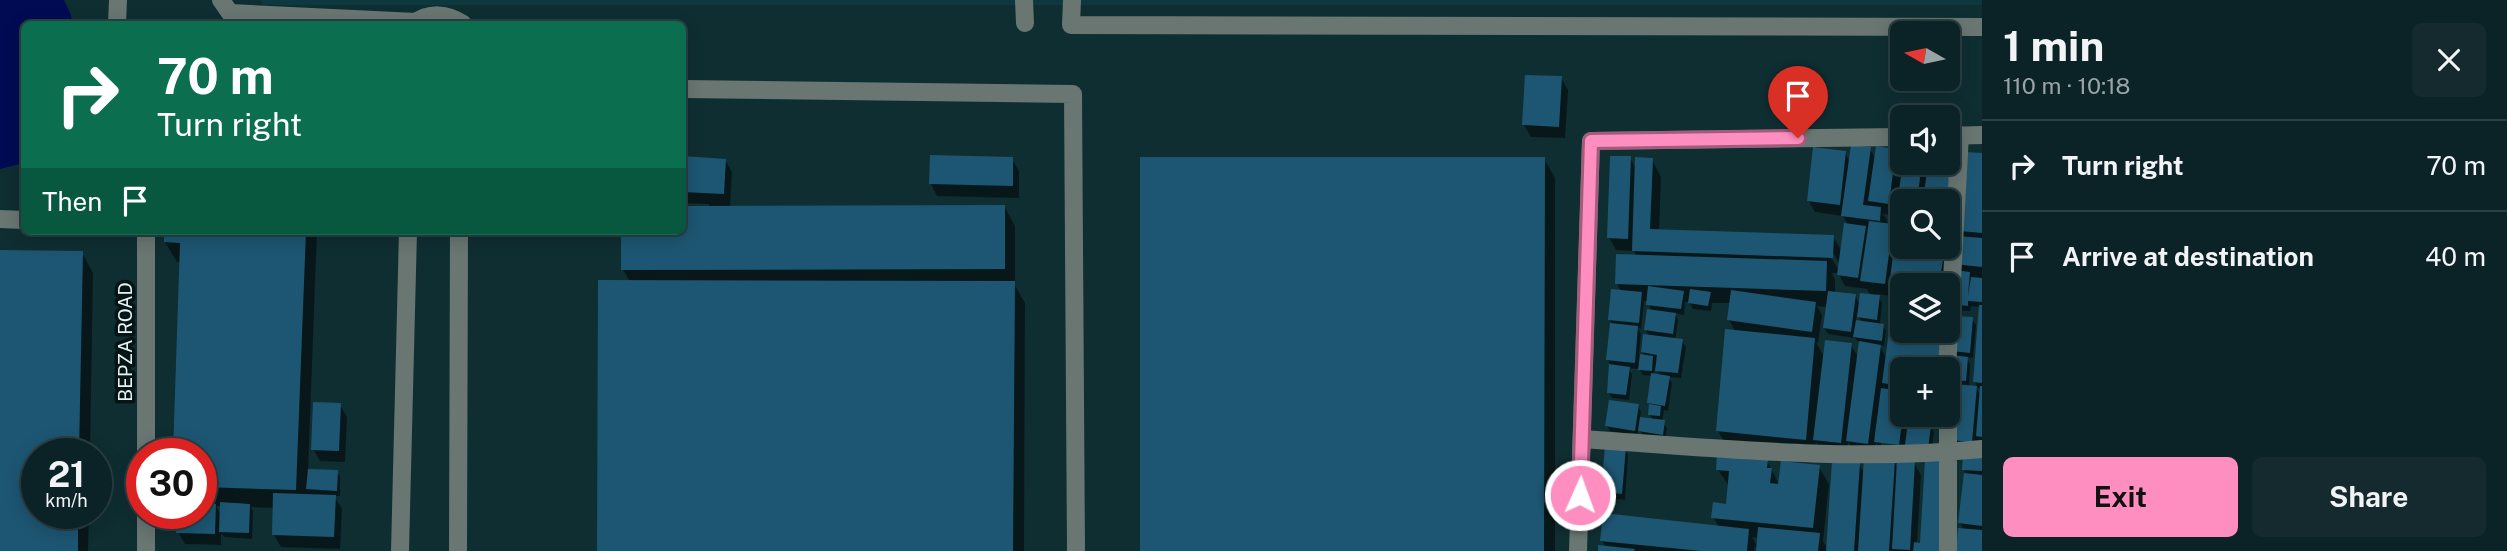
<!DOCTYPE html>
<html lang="en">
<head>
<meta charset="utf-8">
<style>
	:root { --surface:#0b2226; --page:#142a2e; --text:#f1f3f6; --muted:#9aa4a7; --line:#2b3f43; --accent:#fd8ebf }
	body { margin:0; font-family:"Public Sans",sans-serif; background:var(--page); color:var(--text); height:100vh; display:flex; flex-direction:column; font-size:26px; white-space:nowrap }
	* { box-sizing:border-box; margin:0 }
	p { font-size:23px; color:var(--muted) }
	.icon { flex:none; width:38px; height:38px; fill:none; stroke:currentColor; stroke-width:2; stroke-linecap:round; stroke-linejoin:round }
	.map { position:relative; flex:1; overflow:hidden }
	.panel { display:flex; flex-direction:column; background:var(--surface); width:525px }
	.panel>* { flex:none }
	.banner { position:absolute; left:21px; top:21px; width:665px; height:214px; border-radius:10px; box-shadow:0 4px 18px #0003,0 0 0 2px var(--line); background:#0b6e4f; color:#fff; overflow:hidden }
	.needle { width:46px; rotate:279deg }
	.tools { position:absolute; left:1890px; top:21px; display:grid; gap:14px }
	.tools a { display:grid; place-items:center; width:70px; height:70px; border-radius:10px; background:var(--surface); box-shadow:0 4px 18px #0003,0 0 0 2px var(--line); font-size:35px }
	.speed { position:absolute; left:21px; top:438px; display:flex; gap:14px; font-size:35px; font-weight:700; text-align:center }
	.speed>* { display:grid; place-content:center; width:91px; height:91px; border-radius:50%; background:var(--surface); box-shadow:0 4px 18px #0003,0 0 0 2px var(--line); line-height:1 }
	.speed small { font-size:18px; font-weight:400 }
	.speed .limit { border:10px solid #d22; background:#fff; color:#111 }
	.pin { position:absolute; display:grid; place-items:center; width:60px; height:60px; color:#fff; margin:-72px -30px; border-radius:50% 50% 50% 0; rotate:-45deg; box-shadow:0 0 7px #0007 }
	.pin .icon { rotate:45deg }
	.me { position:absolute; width:77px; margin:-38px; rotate:2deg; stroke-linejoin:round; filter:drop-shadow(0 0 5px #0008) }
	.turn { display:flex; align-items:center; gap:24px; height:147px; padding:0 21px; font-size:32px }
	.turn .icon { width:91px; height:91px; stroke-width:2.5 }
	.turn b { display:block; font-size:49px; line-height:60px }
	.then { display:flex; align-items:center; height:66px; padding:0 21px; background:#0003; gap:14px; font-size:26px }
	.round { display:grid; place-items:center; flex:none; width:74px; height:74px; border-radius:10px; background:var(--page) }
	.head { display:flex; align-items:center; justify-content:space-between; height:119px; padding:0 21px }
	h1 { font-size:42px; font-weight:700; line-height:52px }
	.cta { display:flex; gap:14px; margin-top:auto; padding:14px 21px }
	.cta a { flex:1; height:80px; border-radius:10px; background:var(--accent); color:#111; font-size:28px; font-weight:700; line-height:80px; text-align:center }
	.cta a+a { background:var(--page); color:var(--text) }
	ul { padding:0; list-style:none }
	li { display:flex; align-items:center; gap:21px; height:91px; padding:0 21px; border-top:2px solid var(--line) }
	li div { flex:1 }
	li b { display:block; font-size:26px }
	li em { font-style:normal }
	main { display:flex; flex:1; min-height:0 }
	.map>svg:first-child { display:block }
	.built { fill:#0d393e }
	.water { fill:#010b53 }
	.shadow { fill:#0007; fill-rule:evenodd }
	.building { fill:#1d5673 }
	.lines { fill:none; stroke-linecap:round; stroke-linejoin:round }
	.minor { stroke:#697672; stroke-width:18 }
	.route-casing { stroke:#a45c7c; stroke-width:18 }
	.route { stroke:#fd8ebf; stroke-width:12 }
	.labels { text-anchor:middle; stroke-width:7; stroke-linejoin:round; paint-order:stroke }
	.street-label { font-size:19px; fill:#e2f4f6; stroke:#071416 }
</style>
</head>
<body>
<main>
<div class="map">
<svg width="1982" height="551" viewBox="0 0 1982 551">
	<rect width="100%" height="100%" fill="#0f2e32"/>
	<path class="built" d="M 260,0 L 1982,0 L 1982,5 L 263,5 Z"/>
	<path class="water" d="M 0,0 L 64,0 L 71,15 L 72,24 L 24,24 L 24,163 L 0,169 Z"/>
	<path class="shadow" d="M 1561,78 L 1568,90 L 1565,138 L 1531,137 L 1524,125 Z
		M 1870,149 L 1876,160 L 1895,150 L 1904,165 L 1904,163 L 1948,163 L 1948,158 L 1951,159 L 1947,285 L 1902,285 L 1902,331 L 1946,331 L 1945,369 L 1902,369 L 1902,415 L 1939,415 L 1937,428 L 1931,427 L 1934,432 L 1931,454 L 1906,445 L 1881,441 L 1881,445 L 1906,448 L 1882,453 L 1876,443 L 1874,455 L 1855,453 L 1848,442 L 1847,454 L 1822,451 L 1816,442 L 1815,456 L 1727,447 L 1718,431 L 1736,332 L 1729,320 L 1731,303 L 1712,303 L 1711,311 L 1693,309 L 1689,302 L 1685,302 L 1684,315 L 1674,313 L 1678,320 L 1675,340 L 1682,341 L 1686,347 L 1681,378 L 1668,377 L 1672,383 L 1668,411 L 1664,410 L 1662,422 L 1667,428 L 1665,440 L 1644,437 L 1639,428 L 1637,436 L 1610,431 L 1607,426 L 1638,406 L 1641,412 L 1640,418 L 1653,420 L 1650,415 L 1649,402 L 1653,376 L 1643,375 L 1639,369 L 1628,368 L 1632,374 L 1629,400 L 1612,398 L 1608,392 L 1611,366 L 1608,360 L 1612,324 L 1610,320 L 1621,292 L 1617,283 L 1637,257 L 1634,251 L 1616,250 L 1609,238 L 1630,158 L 1636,169 L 1652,160 L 1661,177 L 1659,231 L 1833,237 L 1842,251 L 1849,226 L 1843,216 L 1815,212 L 1808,200 L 1845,153 L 1850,162 ZM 1902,201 L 1948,201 L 1948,247 L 1902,247 ZM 1883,214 L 1893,215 L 1899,221 L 1897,235 L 1892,226 L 1887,225 L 1887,221 ZM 1831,249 L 1840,265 L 1840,272 L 1827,251 ZM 1832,273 L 1838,273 L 1845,286 L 1867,289 L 1871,296 L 1860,305 L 1855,296 L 1835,293 L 1835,280 ZM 1893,281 L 1901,291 L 1896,324 L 1903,335 L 1887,359 L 1879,345 L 1884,346 L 1886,331 L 1883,326 L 1880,325 L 1882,303 L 1877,294 L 1891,296 ZM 1644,301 L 1648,301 L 1651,311 L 1646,330 L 1649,336 L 1643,352 L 1645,357 L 1639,355 L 1641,334 L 1638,328 L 1641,329 ZM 1817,306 L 1828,307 L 1824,328 L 1828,334 L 1855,338 L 1860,343 L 1858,357 L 1851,345 L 1824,357 L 1816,342 L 1818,343 L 1822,315 ZM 1857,313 L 1862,323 L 1856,322 ZM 1655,367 L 1661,376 L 1654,375 Z
		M 1982,155 L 1982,551 L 1957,551 L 1964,530 L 1960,523 L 1967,475 L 1964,470 L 1965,452 L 1951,440 L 1956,386 L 1952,380 L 1953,351 L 1972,319 L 1976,325 L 1973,358 L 1966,357 L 1970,364 L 1969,387 L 1976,387 L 1981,396 L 1982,388 L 1978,388 L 1975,382 L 1981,307 L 1971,306 L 1970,311 L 1957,310 L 1956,264 L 1965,238 L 1960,231 Z
		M 682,158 L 725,160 L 732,172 L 730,207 L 1004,206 L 1015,226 L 1015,286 L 1025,303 L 1024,551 L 599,551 L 630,282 L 623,270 L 623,231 L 682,231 L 709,207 L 709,204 L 682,203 Z
		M 1012,159 L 1019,171 L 1019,198 L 937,196 L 931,184 Z
		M 1544,159 L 1555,178 L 1555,551 L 1142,551 Z
		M 166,231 L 317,231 L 308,471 L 337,472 L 340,477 L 340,496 L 334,496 L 342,509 L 340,549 L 281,547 L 274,535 L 275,508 L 251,507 L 253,511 L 252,539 L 224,537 L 221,533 L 221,545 L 185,544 L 178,532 L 179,513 L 201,513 L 201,453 L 174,453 L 181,262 L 177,262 L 165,242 ZM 216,506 L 222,506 L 221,516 Z
		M 0,252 L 82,253 L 93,273 L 90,453 L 37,453 L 37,513 L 89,513 L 88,551 L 0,551 Z
		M 340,405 L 347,417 L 345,462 L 320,461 L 313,449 Z
		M 1625,449 L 1628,455 L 1625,500 L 1607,498 L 1603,492 Z
		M 1767,461 L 1780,486 L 1819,467 L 1829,484 L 1823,541 L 1828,550 L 1859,465 L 1865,474 L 1894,462 L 1898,469 L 1914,463 L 1921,475 L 1917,544 L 1948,551 L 1758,551 L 1759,538 L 1752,537 L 1758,547 L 1755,547 L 1754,551 L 1600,551 L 1606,548 L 1602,540 L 1719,527 L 1713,517 L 1727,506 L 1729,486 L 1718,470 Z"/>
	<path class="building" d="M 1525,75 L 1562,76 L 1559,127 L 1522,125 Z
		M 1851,145 L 1871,147 L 1863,205 L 1881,207 L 1880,221 L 1841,216 Z
		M 1876,146 L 1896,149 L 1889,204 L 1868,201 Z
		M 1813,147 L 1846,151 L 1840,205 L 1807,201 Z
		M 1965,152 L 1982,153 L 1982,233 L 1959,231 Z
		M 930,155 L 1013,157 L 1013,186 L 929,184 Z
		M 682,156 L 726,159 L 724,194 L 682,192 Z
		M 1610,156 L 1631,156 L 1628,239 L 1607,238 Z
		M 1140,157 L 1545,157 L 1544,551 L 1140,551 Z
		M 1635,157 L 1653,158 L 1650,229 L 1834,235 L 1833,258 L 1632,251 Z
		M 1948,157 L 1952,157 L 1947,201 L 1923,201 L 1928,163 L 1948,163 Z
		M 1903,163 L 1922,163 L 1917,201 L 1902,201 L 1902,247 L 1945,247 L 1939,285 L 1890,279 L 1898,217 L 1892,216 L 1893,203 L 1897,204 Z
		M 1005,205 L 1005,269 L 621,270 L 621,231 L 682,231 L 682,206 Z
		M 1869,221 L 1893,224 L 1885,284 L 1860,281 Z
		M 1844,223 L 1866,226 L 1858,278 L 1837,275 Z
		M 164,231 L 306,231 L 296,490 L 201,487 L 201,453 L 173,453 L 180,243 L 164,242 Z
		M 1957,236 L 1982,238 L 1982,267 L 1954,264 Z
		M 0,250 L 83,251 L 79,453 L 37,453 L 37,513 L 78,513 L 78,551 L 0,551 Z
		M 1616,254 L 1827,261 L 1826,291 L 1615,284 Z
		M 1955,270 L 1970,272 L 1968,296 L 1971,277 L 1982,278 L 1982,302 L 1968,301 L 1968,306 L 1952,304 Z
		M 598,280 L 1015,281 L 1013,551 L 597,551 Z
		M 1648,286 L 1684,291 L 1681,309 L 1646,305 Z
		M 1900,286 L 1902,286 L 1902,325 L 1894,324 Z
		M 1611,289 L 1642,292 L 1639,323 L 1608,320 Z
		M 1690,289 L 1711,292 L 1708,306 L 1688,303 Z
		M 1731,290 L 1816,302 L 1812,332 L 1727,320 Z
		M 1828,291 L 1856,294 L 1851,332 L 1823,328 Z
		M 1860,293 L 1880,295 L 1877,320 L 1857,317 Z
		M 1979,305 L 1982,305 L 1982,383 L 1973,382 Z
		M 1647,309 L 1676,313 L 1673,334 L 1644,330 Z
		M 1954,316 L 1973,317 L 1970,353 L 1951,351 Z
		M 1856,320 L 1884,324 L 1882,341 L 1853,337 Z
		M 1610,323 L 1638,326 L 1635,363 L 1606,360 Z
		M 1725,329 L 1815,338 L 1806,440 L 1716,431 Z
		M 1889,331 L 1941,338 L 1937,369 L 1902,369 L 1902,386 L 1882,383 Z
		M 1643,334 L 1683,339 L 1678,373 L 1655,371 L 1657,355 L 1641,352 Z
		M 1825,340 L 1852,343 L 1841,443 L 1813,440 Z
		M 1859,341 L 1881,345 L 1868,444 L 1846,441 Z
		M 1640,354 L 1653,356 L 1652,371 L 1638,370 Z
		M 1952,355 L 1968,357 L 1966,381 L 1950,380 Z
		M 1609,364 L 1630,367 L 1626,395 L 1607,393 Z
		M 1651,373 L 1670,376 L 1665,406 L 1647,403 Z
		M 1954,384 L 1977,386 L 1972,442 L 1950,440 Z
		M 1980,386 L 1982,386 L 1982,437 L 1976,436 Z
		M 1881,388 L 1902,391 L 1903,415 L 1899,445 L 1874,442 Z
		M 1609,400 L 1639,404 L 1635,431 L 1605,426 Z
		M 313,402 L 341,403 L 339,451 L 311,450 Z
		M 1649,404 L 1661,406 L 1660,416 L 1648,415 Z
		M 1910,415 L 1935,415 L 1934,423 L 1909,419 Z
		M 1640,417 L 1665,420 L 1663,435 L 1638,431 Z
		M 1908,421 L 1931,425 L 1928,449 L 1905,445 Z
		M 1605,446 L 1626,447 L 1622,494 L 1601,492 Z
		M 1963,453 L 1982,454 L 1982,471 L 1962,470 Z
		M 1717,454 L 1768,459 L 1767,468 L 1772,468 L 1770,483 L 1778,484 L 1781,461 L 1820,465 L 1813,528 L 1711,518 L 1713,502 L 1726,504 L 1729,471 L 1716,470 Z
		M 1864,458 L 1895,460 L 1889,551 L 1858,551 Z
		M 1897,460 L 1915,461 L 1910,550 L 1892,549 Z
		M 1925,460 L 1946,461 L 1941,551 L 1913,551 L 1914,542 L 1920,543 Z
		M 1832,461 L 1860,463 L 1854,551 L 1826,551 Z
		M 308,469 L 338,470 L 337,491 L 306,489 Z
		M 1964,473 L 1982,475 L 1982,526 L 1958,523 Z
		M 273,493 L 336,495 L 334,537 L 272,535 Z
		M 220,502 L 250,504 L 249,533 L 219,532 Z
		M 201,503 L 216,504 L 215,534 L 176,533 L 177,513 L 201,513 Z
		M 1603,513 L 1749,529 L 1747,551 L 1701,551 L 1600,541 Z
		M 1758,527 L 1820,533 L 1818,551 L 1756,551 Z
		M 1958,528 L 1982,530 L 1982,551 L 1956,551 Z
		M 1598,545 L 1635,549 L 1634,551 L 1598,551 Z"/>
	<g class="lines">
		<path class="minor" d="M 221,0 L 230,13 L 416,22
			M 1024,0 L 1025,23
			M 1072,0 L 1071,25 L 1982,27
			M 117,24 L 118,0
			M 413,24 C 429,12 447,13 463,24
			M 682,89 L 1073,94 L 1076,551
			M 1948,136 L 1982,135
			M 0,219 L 24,220
			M 1947,369 L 1960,135
			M 1948,405 L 1948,551
			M 1582,439 C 1714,448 1849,462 1982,449
			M 146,453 L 146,231
			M 146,551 L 146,513
			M 400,551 L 408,231
			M 458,551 L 459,231
			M 1578,551 L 1591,141 L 1902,137"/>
	</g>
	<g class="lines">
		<defs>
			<path id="route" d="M 1580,495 L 1591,141 L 1798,138"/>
		</defs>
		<use href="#route" class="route-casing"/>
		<use href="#route" class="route"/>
	</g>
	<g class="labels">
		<g class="street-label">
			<text transform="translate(125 342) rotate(-90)" y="7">BEPZA ROAD</text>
		</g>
	</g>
</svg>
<div class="tools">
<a><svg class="needle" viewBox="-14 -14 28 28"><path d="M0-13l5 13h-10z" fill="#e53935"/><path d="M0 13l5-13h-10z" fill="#9aa4a7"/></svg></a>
<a><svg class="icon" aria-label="sound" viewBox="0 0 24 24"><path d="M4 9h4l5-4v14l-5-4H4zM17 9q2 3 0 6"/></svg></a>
<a><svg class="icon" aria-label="search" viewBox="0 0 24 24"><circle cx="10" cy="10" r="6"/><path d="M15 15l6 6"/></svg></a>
<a><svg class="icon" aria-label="layers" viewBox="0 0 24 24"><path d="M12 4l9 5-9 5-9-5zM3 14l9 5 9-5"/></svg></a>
<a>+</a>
</div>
<div class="speed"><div>21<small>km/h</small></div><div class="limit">30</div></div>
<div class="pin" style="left:1798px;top:138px;background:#d93025"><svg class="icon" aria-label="arrive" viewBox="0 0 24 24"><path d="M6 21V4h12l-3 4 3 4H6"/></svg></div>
<svg class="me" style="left:1580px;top:495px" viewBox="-20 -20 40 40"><circle r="17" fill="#fd8ebf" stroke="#fff" stroke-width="3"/><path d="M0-11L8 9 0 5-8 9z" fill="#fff"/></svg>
<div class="banner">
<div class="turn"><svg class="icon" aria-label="right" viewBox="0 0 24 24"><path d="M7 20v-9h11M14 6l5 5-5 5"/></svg><div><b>70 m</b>Turn right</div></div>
<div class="then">Then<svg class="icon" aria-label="arrive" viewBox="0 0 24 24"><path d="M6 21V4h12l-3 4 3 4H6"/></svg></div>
</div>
</div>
<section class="panel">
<div class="head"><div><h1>1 min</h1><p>110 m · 10:18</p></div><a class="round"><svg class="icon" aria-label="close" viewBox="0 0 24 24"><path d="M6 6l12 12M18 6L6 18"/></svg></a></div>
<ul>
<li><svg class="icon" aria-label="right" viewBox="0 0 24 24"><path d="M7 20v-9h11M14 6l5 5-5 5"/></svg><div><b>Turn right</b></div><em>70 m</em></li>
<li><svg class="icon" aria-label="arrive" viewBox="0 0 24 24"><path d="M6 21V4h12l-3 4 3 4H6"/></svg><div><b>Arrive at destination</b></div><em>40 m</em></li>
</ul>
<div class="cta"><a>Exit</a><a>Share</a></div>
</section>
</main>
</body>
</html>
